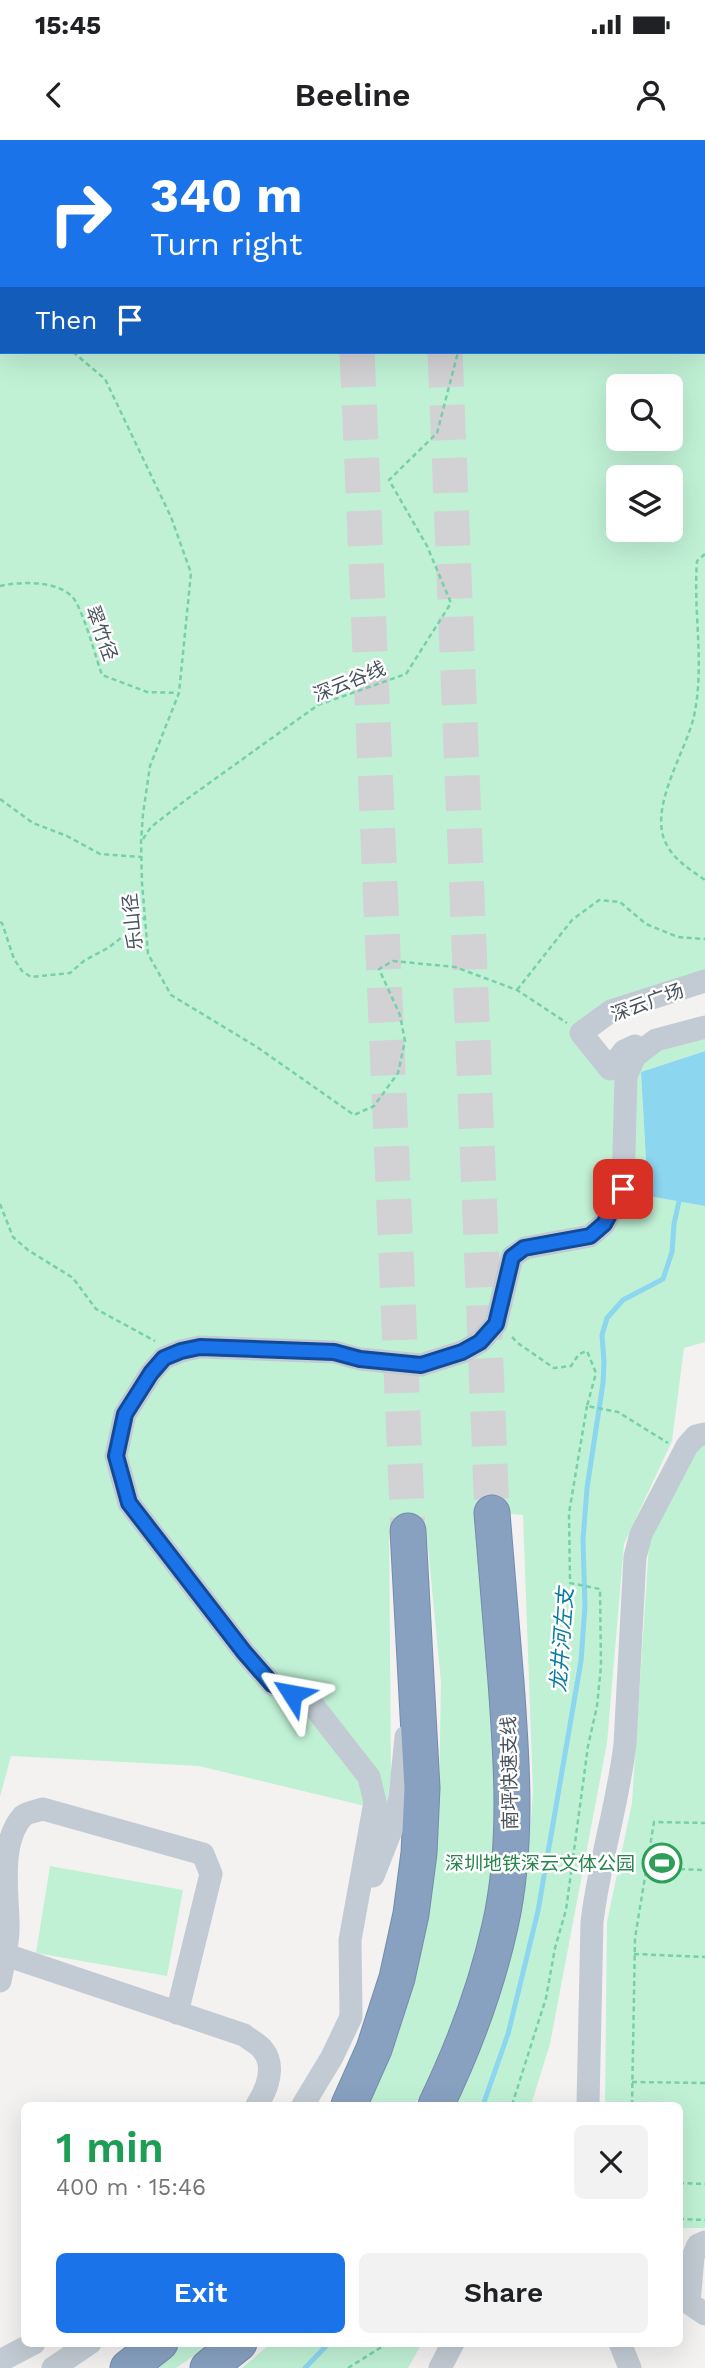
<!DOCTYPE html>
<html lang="en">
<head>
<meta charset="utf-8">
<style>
	:root { --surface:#fff; --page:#f2f2f2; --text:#202124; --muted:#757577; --accent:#1a73e8 }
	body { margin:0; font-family:"Work Sans","Noto Sans SC",sans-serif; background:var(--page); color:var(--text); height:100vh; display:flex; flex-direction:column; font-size:26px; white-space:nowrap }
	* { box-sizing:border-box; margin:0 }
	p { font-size:23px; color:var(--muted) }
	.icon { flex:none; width:38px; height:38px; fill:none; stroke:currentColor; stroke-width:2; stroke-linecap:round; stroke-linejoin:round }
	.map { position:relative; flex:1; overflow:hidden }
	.panel { position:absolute; left:21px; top:1962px; width:662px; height:245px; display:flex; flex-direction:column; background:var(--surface); border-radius:10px; box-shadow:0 7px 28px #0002 }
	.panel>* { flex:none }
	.top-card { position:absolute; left:0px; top:0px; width:705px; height:214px; box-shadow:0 7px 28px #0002; background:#1a73e8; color:#fff; overflow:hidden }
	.buttons { position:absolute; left:606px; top:234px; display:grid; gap:14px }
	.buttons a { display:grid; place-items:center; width:77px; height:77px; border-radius:10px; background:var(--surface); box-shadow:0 7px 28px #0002; font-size:35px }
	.pin { position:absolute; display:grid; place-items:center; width:60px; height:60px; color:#fff; margin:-30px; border-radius:14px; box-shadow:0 4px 10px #0006 }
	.me { position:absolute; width:77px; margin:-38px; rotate:304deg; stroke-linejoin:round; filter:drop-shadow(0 0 5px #0008) }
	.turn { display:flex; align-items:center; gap:24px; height:147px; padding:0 35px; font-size:32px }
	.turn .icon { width:91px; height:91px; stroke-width:2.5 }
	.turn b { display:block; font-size:49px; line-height:60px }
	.then { display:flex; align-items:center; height:66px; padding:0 35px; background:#0003; gap:14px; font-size:26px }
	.round { display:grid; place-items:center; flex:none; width:74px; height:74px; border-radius:10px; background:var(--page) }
	.headline { display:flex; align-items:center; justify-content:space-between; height:119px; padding:0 35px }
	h1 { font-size:42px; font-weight:600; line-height:52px; color:#1e9e55 }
	.primary-button { display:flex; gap:14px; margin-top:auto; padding:14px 35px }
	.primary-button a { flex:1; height:80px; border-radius:10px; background:var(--accent); color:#fff; font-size:28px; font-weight:600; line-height:80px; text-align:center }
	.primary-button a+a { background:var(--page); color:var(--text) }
	.status { display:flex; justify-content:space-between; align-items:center; height:49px; padding:0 35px; background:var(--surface); direction:ltr }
	.status svg { height:19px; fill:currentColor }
	header { display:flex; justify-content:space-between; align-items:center; height:91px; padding:0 35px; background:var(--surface); font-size:32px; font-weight:600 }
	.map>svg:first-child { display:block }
	.green { fill:#c0f1d5; fill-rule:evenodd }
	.water { fill:#8cd6ef }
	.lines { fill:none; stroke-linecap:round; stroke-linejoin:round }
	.stream { stroke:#8cd6ef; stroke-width:5 }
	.highway-tunnel { stroke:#d2d1d4; stroke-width:35; stroke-dasharray:35 18; stroke-linecap:butt }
	.highway-casing { stroke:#738cac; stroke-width:37 }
	.path { stroke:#76d0a8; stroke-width:2.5; stroke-dasharray:5 3.5; stroke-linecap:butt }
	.minor { stroke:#c2cbd3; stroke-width:23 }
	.highway { stroke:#88a1c1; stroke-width:35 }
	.route-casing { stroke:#114b97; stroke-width:18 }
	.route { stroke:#1a73e8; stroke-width:12 }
	.labels { text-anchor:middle; stroke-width:5; stroke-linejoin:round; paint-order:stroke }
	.street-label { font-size:19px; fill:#48535f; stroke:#fff }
	.leisure-label { font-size:19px; fill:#27864d; stroke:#fff; text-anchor:end }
	.water-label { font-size:21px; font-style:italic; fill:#0a7ba2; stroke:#fff }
</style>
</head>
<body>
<div class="status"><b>15:45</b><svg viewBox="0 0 49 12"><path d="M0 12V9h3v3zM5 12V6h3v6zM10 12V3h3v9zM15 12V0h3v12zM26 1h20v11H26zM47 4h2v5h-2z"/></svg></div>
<header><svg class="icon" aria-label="back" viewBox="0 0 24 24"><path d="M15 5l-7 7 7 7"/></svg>Beeline<svg class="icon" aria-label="person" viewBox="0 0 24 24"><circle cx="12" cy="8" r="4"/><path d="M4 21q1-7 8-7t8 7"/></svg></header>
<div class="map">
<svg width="705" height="2228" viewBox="0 0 705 2228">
	<rect width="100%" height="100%" fill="#f4f1f1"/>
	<path class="green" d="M 0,0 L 705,0 L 705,841 L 581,893 L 610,929 L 705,885 L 705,911 L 641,932 L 648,1056 L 705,1066 L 705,1202 L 684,1208 L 672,1301 L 624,1404 L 607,1603 L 550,1904 L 531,1965 L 455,1965 L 463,1949 L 517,1777 L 528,1718 L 533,1652 L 523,1375 L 487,1372 L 499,1720 L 479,1815 L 453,1893 L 415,1965 L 357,1965 L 431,1749 L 439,1658 L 441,1542 L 425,1376 L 394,1379 L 389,1388 L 391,1633 L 386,1671 L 199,1626 L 11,1616 L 0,1657 ZM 2,2 L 704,2 L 704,212 L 2,212 ZM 618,247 L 670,247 L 670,299 L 618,299 ZM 618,338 L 670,338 L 670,390 L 618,390 Z
		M 694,1302 L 705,1302 L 705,2088 L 679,2088 L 679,1965 L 605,1965 L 607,1782 L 632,1663 L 649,1404 Z
		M 50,1726 L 183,1750 L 167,1836 L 36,1813 Z
		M 174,2203 L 212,2203 L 176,2228 L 143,2228 Z
		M 271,2203 L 422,2203 L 408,2228 L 242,2228 Z"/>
	<path class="water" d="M 705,911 L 705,1066 L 648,1056 L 641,932 Z"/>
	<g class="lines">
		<path class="stream" d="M 483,1965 L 508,1894 L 538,1771 L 581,1521 L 585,1466 L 583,1400 L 587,1348 L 603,1243 L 604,1222 L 602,1195 L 607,1178 L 623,1160 L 663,1139 L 672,1112 L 674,1084 L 679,1061
			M 305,2228 L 329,2203"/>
		<path class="highway-tunnel" d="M 348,0 L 348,2
			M 436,0 L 436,2
			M 357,212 L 408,1391
			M 445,212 L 492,1373"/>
		<defs>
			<path id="highway" d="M 349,1965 L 374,1909 L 397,1838 L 411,1774 L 419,1713 L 422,1648 L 408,1391
				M 436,1965 C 464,1907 486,1849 500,1786 C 518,1706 512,1623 506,1542 C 501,1486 497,1429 492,1373
				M 128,2228 L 160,2203
				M 208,2228 L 239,2203"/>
		</defs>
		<use href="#highway" class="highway-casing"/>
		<path class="path" d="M 33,2 L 33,0
			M 704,84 L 705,84
			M 73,212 L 105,239 L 171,377 L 191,433 L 179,553 L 150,626 L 143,674 L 141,702 L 142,743 L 148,814 L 171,855 L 257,907 L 354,975 L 374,966 L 398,933 L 405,901 L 400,875 L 379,829 L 393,821 L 455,827 L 517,850 L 567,883
			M 705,414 L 697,421 C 693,473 705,524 694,576 C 686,611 651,663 664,699 C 672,719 688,728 705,740
			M 0,446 C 21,441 64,440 76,462 C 87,483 94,512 102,535 L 147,552 L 178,553
			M 0,659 L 33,683 L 67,696 L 100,714 L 141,717
			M 143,699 L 151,687 L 187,659 L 318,565 L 406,534 L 451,463 L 427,406 L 389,340 L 437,293 L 458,212
			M 0,782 L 2,783 L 14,819 L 22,831 L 31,837 L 70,833 L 85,820 L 108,808 L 135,787 L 145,777
			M 517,850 L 572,780 L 599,760 L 620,762 L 646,784 L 678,797 L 705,799
			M 0,1064 L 13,1097 L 28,1110 L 73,1138 L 96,1169 L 155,1201
			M 512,1197 L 519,1204 L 554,1228 L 571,1226 L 579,1214 L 587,1211 L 596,1233 L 587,1266 L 618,1272 L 668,1303
			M 646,1728 L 705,1730
			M 634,1814 L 705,1817
			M 632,1942 L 705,1943
			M 512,1965 L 546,1858 L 555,1808 L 566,1770 L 588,1606 L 597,1566 L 601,1526 L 600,1449 L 570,1443 L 569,1373 L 587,1266
			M 632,1965 L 635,1798 L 654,1682 L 705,1683
			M 679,2043 L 705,2044
			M 679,2079 L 705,2080
			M 348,2228 L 388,2203"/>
		<path class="minor" d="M 635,906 L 624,911 L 610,929 L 581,893 L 611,871 L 705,841
			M 373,1736 L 392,1688 L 400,1657 L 406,1597
			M 6,1815 L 244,1895 C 250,1900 259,1904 263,1910 C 276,1926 267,1950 257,1965
			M 0,1841 C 4,1821 9,1801 8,1781 C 7,1748 0,1701 23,1676 C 28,1672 37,1671 43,1669 L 203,1714 L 211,1734 L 177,1873
			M 303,1965 L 332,1917 L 351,1877 L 350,1800 L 375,1662 L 369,1637 L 312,1564 L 272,1544 L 244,1512 L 129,1363 L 116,1316 L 125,1274 L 151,1233 L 164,1218 L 181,1211 L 200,1207 L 334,1212 L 360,1219 L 421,1225 L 462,1212 L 480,1202 L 496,1184 L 512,1117 L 525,1108 L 590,1096 L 604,1084 L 623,1049 L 626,936 L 635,916 L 656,900 L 705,887
			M 588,1965 L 592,1782 C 599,1722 618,1664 625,1604 L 635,1417 L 641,1394 L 687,1306 L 696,1296 L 705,1294
			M 705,2102 L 698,2105 L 693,2117 L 689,2163 L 705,2174
			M 620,2203 L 630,2228
			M 0,2221 L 34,2203
			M 53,2228 L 90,2203
			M 440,2228 L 453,2203"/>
		<use href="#highway" class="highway"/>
	</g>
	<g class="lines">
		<defs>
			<path id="route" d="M 292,1554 L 272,1544 L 244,1512 L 129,1363 L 123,1341 L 116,1316 L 125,1274 L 151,1233 L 164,1218 L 181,1211 L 200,1207 L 334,1212 L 360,1219 L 421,1225 L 462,1212 L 480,1202 L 496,1184 L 512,1117 L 524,1108 L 590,1096 L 604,1084 L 623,1049"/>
		</defs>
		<use href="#route" class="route-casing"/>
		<use href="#route" class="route"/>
	</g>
	<defs>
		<symbol id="stadium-ring" viewBox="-11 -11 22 22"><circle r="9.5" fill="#fff" stroke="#2e9e5b" stroke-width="1.5"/><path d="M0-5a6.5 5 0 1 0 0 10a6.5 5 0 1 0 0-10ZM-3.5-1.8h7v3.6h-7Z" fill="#2e9e5b"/></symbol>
	</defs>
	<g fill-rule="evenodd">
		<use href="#stadium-ring" x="640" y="1701" width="44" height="44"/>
	</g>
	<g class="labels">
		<g class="street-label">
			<text transform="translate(102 493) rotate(70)" y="7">翠竹径</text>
			<text transform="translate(349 541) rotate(-22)" y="7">深云谷线</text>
			<text transform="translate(132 782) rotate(-96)" y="7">乐山径</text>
			<text transform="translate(647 862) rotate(-20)" y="7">深云广场</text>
			<text transform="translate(509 1633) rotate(-91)" y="7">南坪快速支线</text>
		</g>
		<g class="leisure-label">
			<text x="635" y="1730">深圳地铁深云文体公园</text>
		</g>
		<g class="water-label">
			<text transform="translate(562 1500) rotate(-86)" y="7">龙井河左支</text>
		</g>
	</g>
</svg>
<div class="buttons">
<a><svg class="icon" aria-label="search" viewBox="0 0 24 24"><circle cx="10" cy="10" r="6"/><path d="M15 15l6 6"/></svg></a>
<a><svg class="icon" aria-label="layers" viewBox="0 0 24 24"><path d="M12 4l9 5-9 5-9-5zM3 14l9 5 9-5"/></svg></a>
</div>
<div class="pin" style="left:623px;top:1049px;background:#d93025"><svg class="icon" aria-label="arrive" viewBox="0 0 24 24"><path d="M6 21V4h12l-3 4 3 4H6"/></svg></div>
<svg class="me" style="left:292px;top:1554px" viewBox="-20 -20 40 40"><path d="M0-17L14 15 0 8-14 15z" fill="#1a73e8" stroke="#fff" stroke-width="4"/></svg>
<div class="top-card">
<div class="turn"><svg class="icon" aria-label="right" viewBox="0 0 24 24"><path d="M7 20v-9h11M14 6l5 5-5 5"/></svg><div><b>340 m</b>Turn right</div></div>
<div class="then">Then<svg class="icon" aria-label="arrive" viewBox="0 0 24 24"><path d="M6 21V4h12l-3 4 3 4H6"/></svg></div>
</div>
<section class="panel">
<div class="headline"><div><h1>1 min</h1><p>400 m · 15:46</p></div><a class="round"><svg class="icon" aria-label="close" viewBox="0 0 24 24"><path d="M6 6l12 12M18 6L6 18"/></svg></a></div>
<div class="primary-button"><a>Exit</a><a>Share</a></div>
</section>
</div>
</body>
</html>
